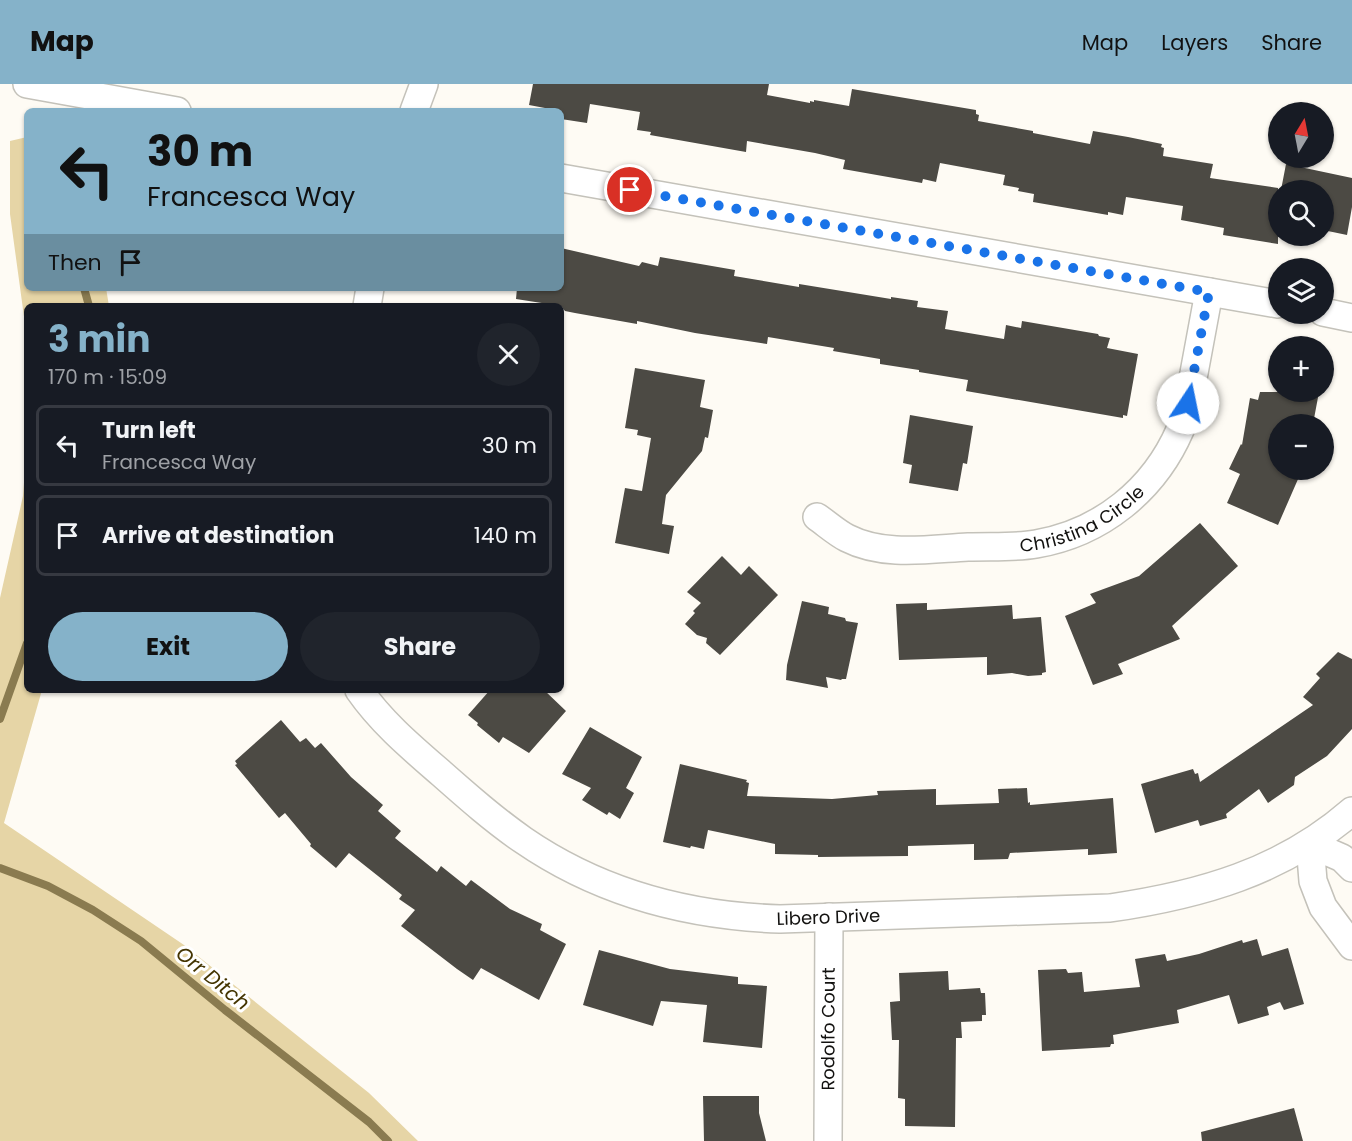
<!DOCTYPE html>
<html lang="en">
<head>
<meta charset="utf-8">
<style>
	:root { --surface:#171b24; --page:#20242c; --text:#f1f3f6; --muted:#9ea1a6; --line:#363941; --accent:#85b2c9 }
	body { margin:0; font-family:Poppins,sans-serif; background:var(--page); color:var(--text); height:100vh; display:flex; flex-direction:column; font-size:22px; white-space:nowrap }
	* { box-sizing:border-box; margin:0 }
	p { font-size:20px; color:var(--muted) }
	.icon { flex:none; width:33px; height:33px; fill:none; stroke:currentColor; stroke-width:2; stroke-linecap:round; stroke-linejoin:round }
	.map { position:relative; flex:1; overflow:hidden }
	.details { position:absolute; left:24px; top:219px; width:540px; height:390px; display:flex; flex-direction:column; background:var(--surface); border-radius:9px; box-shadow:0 2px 4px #0004 }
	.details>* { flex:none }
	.top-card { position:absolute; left:24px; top:24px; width:540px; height:183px; border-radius:9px; box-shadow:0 2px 4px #0004; background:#85b2c9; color:#111; overflow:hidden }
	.needle { width:39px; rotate:10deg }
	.controls { position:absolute; left:1268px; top:18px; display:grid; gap:12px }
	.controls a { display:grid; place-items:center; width:66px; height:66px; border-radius:50%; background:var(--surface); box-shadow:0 2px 4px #0004; font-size:30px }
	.pin { position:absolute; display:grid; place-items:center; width:51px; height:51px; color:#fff; margin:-26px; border:3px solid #fff; border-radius:50%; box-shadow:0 2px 6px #0007 }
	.me { position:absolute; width:66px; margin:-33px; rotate:11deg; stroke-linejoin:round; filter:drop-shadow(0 0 4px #0008) }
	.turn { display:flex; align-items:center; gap:21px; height:126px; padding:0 24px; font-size:27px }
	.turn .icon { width:78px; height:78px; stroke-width:2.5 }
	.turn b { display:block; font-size:42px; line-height:51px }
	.then { display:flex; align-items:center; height:57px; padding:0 24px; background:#0003; gap:12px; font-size:22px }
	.round { display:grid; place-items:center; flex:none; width:63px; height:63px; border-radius:32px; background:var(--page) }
	.head { display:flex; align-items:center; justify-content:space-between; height:102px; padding:0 24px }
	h1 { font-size:36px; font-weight:700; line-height:45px; color:var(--accent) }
	.action { display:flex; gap:12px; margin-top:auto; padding:12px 24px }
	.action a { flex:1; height:69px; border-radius:36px; background:var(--accent); color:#111; font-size:24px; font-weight:700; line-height:69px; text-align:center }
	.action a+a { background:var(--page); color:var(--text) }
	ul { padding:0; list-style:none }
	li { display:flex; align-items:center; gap:18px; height:81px; margin:0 12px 9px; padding:0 12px; border:3px solid var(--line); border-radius:9px }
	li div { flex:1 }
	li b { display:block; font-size:22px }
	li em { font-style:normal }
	header { display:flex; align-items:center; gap:36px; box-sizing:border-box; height:84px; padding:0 30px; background:var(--accent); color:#111 }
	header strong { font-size:28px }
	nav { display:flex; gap:33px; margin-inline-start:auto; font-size:21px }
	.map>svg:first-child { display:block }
	.green { fill:#e6d5a6 }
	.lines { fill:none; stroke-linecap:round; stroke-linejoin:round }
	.stream { stroke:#8a7b50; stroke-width:8 }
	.building { fill:#4c4a44 }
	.minor-casing { stroke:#c4c2ba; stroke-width:30 }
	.minor { stroke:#fff; stroke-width:27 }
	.route { stroke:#1a73e8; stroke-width:10; stroke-dasharray:0 18 }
	.labels { text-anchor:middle; stroke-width:6; stroke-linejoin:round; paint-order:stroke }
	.street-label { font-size:18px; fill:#12110f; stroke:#fff }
	.water-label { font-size:20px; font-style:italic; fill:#443502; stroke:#fff }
</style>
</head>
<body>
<header>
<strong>Map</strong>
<nav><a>Map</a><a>Layers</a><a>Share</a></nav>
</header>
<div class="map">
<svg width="1352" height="1057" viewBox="0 0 1352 1057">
	<rect width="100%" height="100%" fill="#fefbf4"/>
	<path class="green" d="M 27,53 L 27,204 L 106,204 L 109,222 L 27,222 L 27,281 L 25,240 L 10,130 L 10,57 Z
		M 27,358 L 27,606 L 42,606 L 4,739 L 184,861 L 369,1009 L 418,1057 L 0,1057 L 0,514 L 23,412 Z"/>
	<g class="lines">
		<path class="stream" d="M 84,204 L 89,222
			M 0,635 L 27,559
			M 0,784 L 48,802 L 93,826 L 141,857 L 225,926 L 369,1038 L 388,1057"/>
	</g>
	<path class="building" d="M 533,0 L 769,0 L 767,11 L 810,19 L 810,17 L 814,18 L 814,16 L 849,22 L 852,5 L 976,26 L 976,30 L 979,31 L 978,37 L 1033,47 L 1033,49 L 1090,60 L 1093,47 L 1128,53 L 1162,60 L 1161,63 L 1164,64 L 1163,72 L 1213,80 L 1210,94 L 1278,104 L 1278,160 L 1223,151 L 1224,144 L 1181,136 L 1183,122 L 1126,113 L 1123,131 L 1108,128 L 1108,131 L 1033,118 L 1034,110 L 1018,107 L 1019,104 L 1003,101 L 1005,91 L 940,79 L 936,98 L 923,95 L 922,99 L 843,85 L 845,76 L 815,69 L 747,57 L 746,68 L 650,51 L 651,48 L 637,46 L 640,28 L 590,20 L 587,39 L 561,35 L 561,27 L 529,21 Z
		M 1286,80 L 1352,94 L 1352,123 L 1347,151 L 1323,146 L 1323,106 L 1281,106 Z
		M 561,164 L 639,182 L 642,178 L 658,182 L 660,173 L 735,186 L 734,192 L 799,203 L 799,200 L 891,215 L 891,213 L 918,217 L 917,223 L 948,227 L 945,245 L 1004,255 L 1006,241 L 1021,244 L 1022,237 L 1098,250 L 1099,252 L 1110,254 L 1107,264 L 1138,270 L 1127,332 L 1123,331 L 1123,334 L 966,307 L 968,296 L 919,288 L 919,286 L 880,280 L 880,275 L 833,267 L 834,264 L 768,253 L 767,260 L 695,249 L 637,237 L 637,240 L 575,229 L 565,227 L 561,222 L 516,215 L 517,204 L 561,204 Z
		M 635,284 L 705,296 L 700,323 L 713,326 L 708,354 L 705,353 L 702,367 L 666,411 L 662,440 L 674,442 L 669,470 L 615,459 L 625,404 L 642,407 L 651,354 L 637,351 L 638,346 L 625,344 Z
		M 1260,308 L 1319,308 L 1313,340 L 1278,340 L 1278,386 L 1302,386 L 1278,441 L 1227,419 L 1240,390 L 1229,385 L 1241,360 L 1242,361 L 1250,314 L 1258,316 Z
		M 910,331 L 973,342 L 967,380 L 963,379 L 958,407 L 909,399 L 912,381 L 903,379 Z
		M 1200,439 L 1238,482 L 1172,542 L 1180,555 L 1118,580 L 1123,590 L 1093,601 L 1065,532 L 1096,519 L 1090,510 L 1139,492 Z
		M 722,472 L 741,491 L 749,482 L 778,511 L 720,571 L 706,559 L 707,554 L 697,551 L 685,540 L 695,529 L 693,527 L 701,519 L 687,508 Z
		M 802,517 L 829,523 L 828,530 L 845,534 L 846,537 L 858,539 L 846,595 L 842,595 L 841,596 L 826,593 L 828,604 L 786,596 L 787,581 Z
		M 927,519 L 927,526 L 1012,521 L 1013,535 L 1041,533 L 1046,588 L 1042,589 L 1042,591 L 1028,592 L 1012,589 L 987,591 L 987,573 L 899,576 L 896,520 Z
		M 1338,568 L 1352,575 L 1352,645 L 1327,672 L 1295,693 L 1294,701 L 1268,719 L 1259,705 L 1226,730 L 1227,734 L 1200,742 L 1198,736 L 1155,749 L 1141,700 L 1193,685 L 1195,690 L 1198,689 L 1200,698 L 1313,621 L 1303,613 L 1320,594 L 1316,590 Z
		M 490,606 L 544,606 L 566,627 L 529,669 L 503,653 L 499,659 L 477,641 L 478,639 L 468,631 Z
		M 281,636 L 300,658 L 306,654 L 315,664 L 321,659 L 351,693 L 383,721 L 378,727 L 401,747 L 395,754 L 437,788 L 441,782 L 466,802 L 471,796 L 510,825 L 542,840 L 540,846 L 566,860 L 539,916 L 481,884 L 473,896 L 457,885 L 401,842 L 415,826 L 399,815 L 402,811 L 349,769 L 336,784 L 310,762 L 311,760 L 285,729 L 279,734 L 235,681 L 237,680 L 235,677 Z
		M 590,643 L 642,673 L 626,704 L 634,709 L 620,735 L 609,728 L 607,731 L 582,716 L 591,704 L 562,690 Z
		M 680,680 L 747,696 L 746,698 L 749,699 L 747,712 L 832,715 L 878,711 L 877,707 L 936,705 L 936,721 L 999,719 L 998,705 L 1027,704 L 1028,719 L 1030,718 L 1030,721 L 1113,714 L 1117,769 L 1088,771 L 1088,765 L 1010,769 L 1008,775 L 974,776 L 974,760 L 908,762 L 908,772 L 818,773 L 818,771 L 775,770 L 775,760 L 708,746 L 704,765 L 691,762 L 690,764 L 663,758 Z
		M 1257,855 L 1262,872 L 1288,864 L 1304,920 L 1284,926 L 1280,918 L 1267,923 L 1269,931 L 1238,940 L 1229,911 L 1177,926 L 1179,939 L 1113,951 L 1114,960 L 1111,960 L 1110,963 L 1042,967 L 1038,886 L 1066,885 L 1068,889 L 1082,888 L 1084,908 L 1140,903 L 1135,875 L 1165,870 L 1167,877 L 1199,870 L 1242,856 L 1243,859 Z
		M 599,866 L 670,885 L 738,893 L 738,900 L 767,902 L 762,964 L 703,958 L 707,921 L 661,917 L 653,942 L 583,921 Z
		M 948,887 L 949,906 L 980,904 L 981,909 L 985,909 L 986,931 L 982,931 L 982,937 L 961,938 L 962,954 L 956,954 L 955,1043 L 905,1042 L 905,1015 L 898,1014 L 899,956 L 892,956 L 890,918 L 900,917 L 899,889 Z
		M 703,1012 L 759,1012 L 759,1029 L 766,1057 L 704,1057 Z
		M 1294,1024 L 1303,1057 L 1202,1057 L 1201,1048 Z"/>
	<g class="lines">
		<defs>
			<g id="minor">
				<path d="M 27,0 L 177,27"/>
				<path d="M 414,27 L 424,0"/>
				<path d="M 561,94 L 1278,220"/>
				<path d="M 367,222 L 370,204"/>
				<path d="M 1323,228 L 1352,234"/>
				<path id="s1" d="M 817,433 C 827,440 837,449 847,454 C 884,473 929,465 968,463 C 990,462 1014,464 1036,460 C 1101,449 1154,406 1180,346 C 1188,328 1190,308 1194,289 C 1199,262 1204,235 1209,208"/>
				<path id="s2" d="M 359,606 C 382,639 412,664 442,690 C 468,713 494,736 523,756 C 600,809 688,832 780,835 L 1110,824 C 1200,811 1282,788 1352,727"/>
				<path d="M 1352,784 L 1342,774 L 1310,760 L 1313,797 L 1323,823 L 1352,862"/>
				<path id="s3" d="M 828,1057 L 829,833"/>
			</g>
		</defs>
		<use href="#minor" class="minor-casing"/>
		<use href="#minor" class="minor"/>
	</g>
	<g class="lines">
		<path class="route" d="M 630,106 L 1209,208 L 1188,319"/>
	</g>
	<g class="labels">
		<g class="street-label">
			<text dy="6" stroke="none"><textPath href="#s1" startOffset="280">Christina Circle</textPath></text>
			<text dy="6" stroke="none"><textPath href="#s2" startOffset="544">Libero Drive</textPath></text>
			<text dy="6" stroke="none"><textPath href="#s3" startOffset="112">Rodolfo Court</textPath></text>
		</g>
		<g class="water-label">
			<text transform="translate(213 894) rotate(39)" y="7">Orr Ditch</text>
		</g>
	</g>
</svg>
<div class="controls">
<a><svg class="needle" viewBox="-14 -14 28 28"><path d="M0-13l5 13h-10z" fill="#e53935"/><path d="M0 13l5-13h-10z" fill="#9ea1a6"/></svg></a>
<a><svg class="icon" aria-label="search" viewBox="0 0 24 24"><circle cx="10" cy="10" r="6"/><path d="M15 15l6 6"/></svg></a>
<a><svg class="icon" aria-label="layers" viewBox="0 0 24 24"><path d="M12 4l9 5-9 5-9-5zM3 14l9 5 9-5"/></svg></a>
<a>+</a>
<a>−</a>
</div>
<div class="pin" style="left:630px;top:106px;background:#d93025"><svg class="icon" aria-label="arrive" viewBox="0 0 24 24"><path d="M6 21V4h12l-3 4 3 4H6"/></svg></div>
<svg class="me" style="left:1188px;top:319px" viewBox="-20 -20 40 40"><circle r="19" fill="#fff"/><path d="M0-13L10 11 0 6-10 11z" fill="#1a73e8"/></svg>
<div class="top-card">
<div class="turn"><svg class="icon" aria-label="left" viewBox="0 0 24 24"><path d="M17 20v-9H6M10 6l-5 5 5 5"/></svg><div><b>30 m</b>Francesca Way</div></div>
<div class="then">Then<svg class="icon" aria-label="arrive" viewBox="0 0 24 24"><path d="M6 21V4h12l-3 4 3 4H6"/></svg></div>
</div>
<section class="details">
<div class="head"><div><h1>3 min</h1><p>170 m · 15:09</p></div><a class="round"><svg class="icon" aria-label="close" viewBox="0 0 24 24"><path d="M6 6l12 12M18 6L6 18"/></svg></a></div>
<ul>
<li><svg class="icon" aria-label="left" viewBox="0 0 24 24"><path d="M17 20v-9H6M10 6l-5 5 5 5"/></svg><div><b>Turn left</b><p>Francesca Way</p></div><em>30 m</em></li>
<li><svg class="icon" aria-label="arrive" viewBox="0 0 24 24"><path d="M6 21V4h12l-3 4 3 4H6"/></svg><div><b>Arrive at destination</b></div><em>140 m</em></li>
</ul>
<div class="action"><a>Exit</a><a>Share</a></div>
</section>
</div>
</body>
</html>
